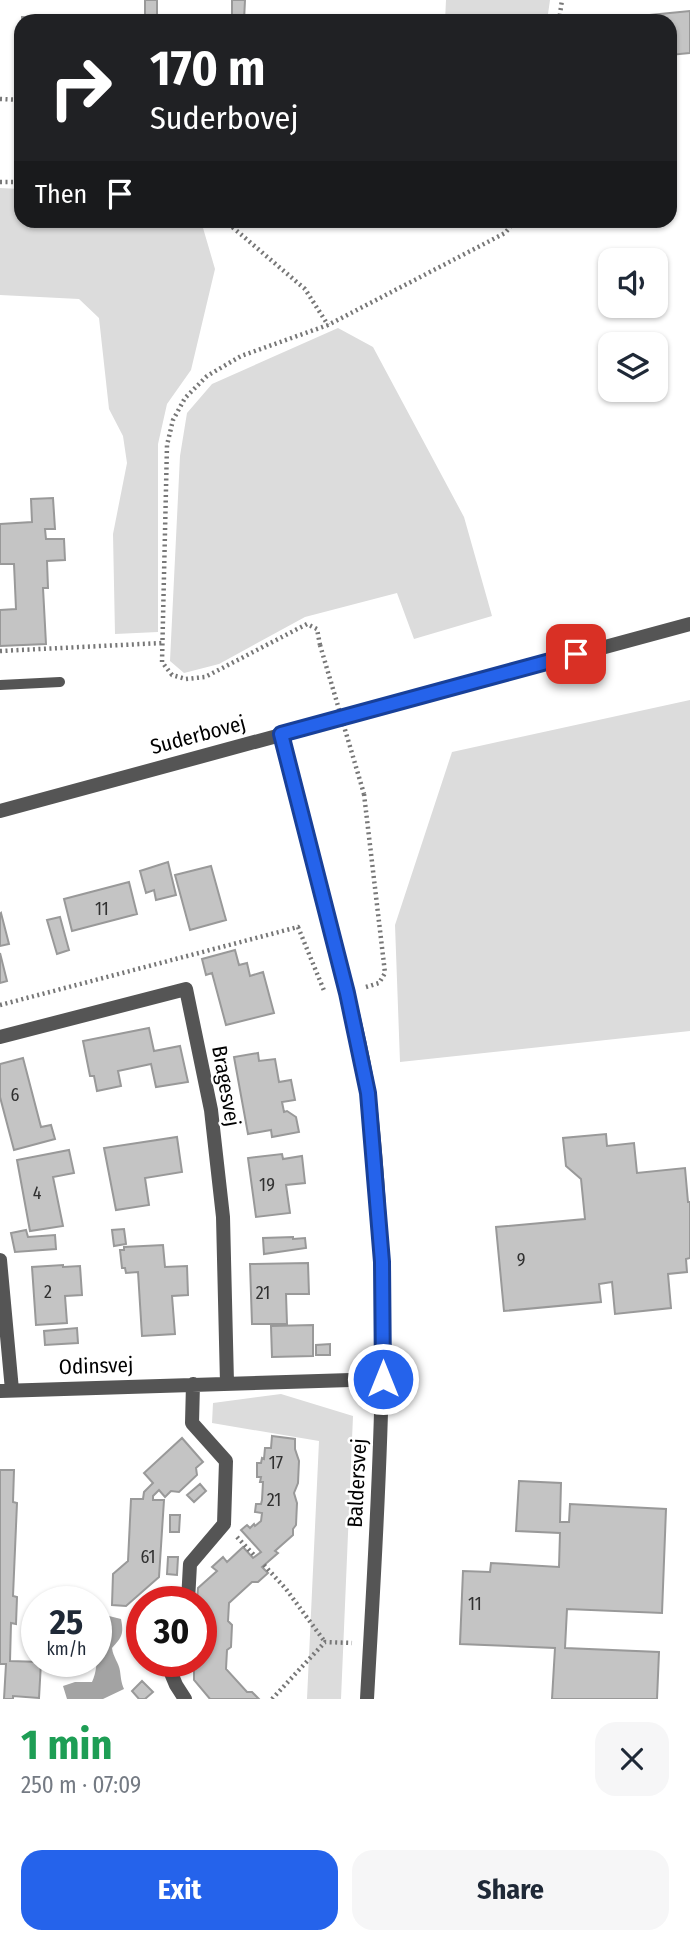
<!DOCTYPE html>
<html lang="en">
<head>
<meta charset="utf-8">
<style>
	:root { --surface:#fff; --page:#f6f6f7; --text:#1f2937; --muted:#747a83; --accent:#2563eb }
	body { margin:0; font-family:"Fira Sans Condensed",sans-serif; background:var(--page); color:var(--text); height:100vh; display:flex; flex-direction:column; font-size:26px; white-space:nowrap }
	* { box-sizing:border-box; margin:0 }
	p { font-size:23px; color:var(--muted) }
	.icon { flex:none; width:38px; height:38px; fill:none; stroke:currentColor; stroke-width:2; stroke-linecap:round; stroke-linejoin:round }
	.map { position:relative; height:1699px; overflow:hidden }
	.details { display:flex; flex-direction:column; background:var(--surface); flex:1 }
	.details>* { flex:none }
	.banner { position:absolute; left:14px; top:14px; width:663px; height:214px; border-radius:21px; box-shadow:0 2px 5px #0004; background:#202124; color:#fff; overflow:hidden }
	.controls { position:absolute; left:598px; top:248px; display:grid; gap:14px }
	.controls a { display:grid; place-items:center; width:70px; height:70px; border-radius:14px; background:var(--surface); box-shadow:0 2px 5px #0004; font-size:35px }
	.speed { position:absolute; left:21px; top:1586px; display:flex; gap:14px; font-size:35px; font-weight:700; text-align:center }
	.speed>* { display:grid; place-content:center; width:91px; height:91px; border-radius:50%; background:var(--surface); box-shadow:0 2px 5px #0004; line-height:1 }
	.speed small { font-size:18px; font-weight:400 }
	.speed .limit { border:10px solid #d22; background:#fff; color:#111 }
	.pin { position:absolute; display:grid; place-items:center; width:60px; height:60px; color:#fff; margin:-30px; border-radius:14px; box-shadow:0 4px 10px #0006 }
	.me { position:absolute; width:77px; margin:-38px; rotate:0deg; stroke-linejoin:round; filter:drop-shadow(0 0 5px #0008) }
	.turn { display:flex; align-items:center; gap:24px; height:147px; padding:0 21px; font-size:32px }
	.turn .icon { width:91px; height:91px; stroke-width:2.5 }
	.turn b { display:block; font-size:49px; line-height:60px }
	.then { display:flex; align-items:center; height:66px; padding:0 21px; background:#0003; gap:14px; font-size:26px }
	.round { display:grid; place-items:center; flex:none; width:74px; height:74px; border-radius:21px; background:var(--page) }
	.head { display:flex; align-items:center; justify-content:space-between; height:119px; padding:0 21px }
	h1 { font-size:42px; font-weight:700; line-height:52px; color:#1e9e55 }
	.primary-button { display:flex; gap:14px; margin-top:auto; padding:14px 21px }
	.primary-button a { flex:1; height:80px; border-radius:21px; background:var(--accent); color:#fff; font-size:28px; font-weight:700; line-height:80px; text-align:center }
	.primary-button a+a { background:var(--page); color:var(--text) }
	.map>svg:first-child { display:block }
	.green { fill:#dcdcdc }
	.water { fill:#a3a3a3 }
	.building { fill:#c4c4c4; stroke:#999; stroke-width:2 }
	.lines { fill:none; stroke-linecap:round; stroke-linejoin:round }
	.path { stroke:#777; stroke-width:4.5; stroke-dasharray:2 3.5; stroke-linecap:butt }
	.service { stroke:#555; stroke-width:10 }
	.minor { stroke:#555; stroke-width:14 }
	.tertiary { stroke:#555; stroke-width:14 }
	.path-bridge { stroke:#777; stroke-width:4.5; stroke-dasharray:2 3.5; stroke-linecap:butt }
	.route-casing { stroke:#184099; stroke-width:18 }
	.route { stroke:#2563eb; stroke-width:12 }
	.labels { text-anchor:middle; stroke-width:5; stroke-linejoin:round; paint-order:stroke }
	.number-label { font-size:18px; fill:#313131 }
	.street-label { font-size:21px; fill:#000; stroke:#fff }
</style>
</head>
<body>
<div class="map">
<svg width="690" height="1699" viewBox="0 0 690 1699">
	<rect width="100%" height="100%" fill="#fff"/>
	<path class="green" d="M 446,0 L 550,0 L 547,21 L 445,21 Z
		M 0,188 L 21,189 L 21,220 L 201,221 L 215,269 L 191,370 L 167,404 L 158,444 L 158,632 L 115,634 L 113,534 L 127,463 L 123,436 L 109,409 L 99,318 L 79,299 L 0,295 Z
		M 338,328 L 373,347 L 464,517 L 492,616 L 414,639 L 397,593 L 305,617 L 219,664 L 184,673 L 170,661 L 180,456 L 187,413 L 212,384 Z
		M 690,700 L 690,1031 L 400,1062 L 395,925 L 452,752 Z
		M 281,1394 L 353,1416 L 341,1699 L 307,1699 L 319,1441 L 212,1423 L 213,1403 Z"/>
	<path class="water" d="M 109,1616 L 121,1619 C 124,1634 122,1637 112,1648 C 113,1657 119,1663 120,1671 C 121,1678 121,1682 124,1689 L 103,1699 L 67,1699 L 63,1686 L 75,1682 L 92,1682 C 101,1663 94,1640 100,1620 Z"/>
	<path class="building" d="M 145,0 L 157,0 L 157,21 L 145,21 Z
		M 232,0 L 245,0 L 244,21 L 232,21 Z
		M 690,11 L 690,53 L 670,55 L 670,21 L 610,21 L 610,19 Z
		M 22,17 L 126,21 L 22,21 Z
		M 53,498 L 55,529 L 45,529 L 46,539 L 64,539 L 65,560 L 47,561 L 48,588 L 43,588 L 46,644 L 0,646 L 0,610 L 16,609 L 14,564 L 0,564 L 0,524 L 32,522 L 31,499 Z
		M 168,862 L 176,895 L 156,900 L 154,890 L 146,893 L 140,871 Z
		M 211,866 L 226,920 L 190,930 L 175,875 Z
		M 129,882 L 137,914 L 72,931 L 64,899 Z
		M 1,913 L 9,944 L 0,946 L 0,914 Z
		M 60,917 L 69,950 L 57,954 L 47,920 Z
		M 235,950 L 239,965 L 247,963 L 250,976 L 263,972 L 274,1013 L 226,1025 L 212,973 L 206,975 L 202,959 Z
		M 0,953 L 7,981 L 0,983 Z
		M 149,1028 L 154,1051 L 180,1046 L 188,1082 L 156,1087 L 151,1064 L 118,1071 L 121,1086 L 97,1091 L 94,1076 L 90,1076 L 83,1041 Z
		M 258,1053 L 259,1061 L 275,1059 L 279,1082 L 291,1080 L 295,1100 L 282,1102 L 284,1112 L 287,1111 L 296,1117 L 299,1132 L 272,1137 L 271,1130 L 248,1134 L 234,1057 Z
		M 23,1058 L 41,1127 L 51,1125 L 55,1139 L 14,1150 L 0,1097 L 0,1064 Z
		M 606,1134 L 607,1146 L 634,1143 L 637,1173 L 685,1168 L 688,1202 L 690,1202 L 690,1258 L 686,1259 L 687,1272 L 668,1274 L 671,1308 L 615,1314 L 612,1282 L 599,1284 L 601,1302 L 504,1311 L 496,1227 L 585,1219 L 581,1179 L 566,1166 L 563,1138 Z
		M 177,1137 L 182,1172 L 145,1178 L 149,1205 L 116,1210 L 104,1148 Z
		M 69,1150 L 74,1173 L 53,1177 L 63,1226 L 30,1231 L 17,1160 Z
		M 282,1154 L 283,1159 L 302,1156 L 305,1183 L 286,1185 L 290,1213 L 256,1217 L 248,1158 Z
		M 124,1229 L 126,1244 L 114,1246 L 112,1230 Z
		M 26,1230 L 28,1237 L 55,1235 L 56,1249 L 15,1252 L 11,1233 Z
		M 293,1237 L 293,1239 L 305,1238 L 306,1248 L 264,1254 L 263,1238 Z
		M 163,1245 L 165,1267 L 187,1266 L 188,1295 L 172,1296 L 175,1334 L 142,1336 L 138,1272 L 126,1273 L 125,1268 L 122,1268 L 120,1250 L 124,1250 L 124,1247 Z
		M 308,1263 L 309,1294 L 286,1294 L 287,1324 L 252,1324 L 250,1264 Z
		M 63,1265 L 63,1267 L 80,1266 L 82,1295 L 65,1296 L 67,1323 L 36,1325 L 32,1267 Z
		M 313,1325 L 313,1356 L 272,1357 L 271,1326 Z
		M 77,1328 L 78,1343 L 45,1345 L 44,1331 Z
		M 330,1344 L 330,1355 L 316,1355 L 316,1345 Z
		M 272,1436 L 295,1439 L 295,1449 L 299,1461 L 298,1483 L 294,1493 L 297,1503 L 296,1525 L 293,1529 L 293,1535 L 275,1551 L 278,1553 L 262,1567 L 268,1573 L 258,1582 L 252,1582 L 229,1603 L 228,1621 L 232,1625 L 231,1647 L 227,1650 L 226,1669 L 247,1692 L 252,1692 L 259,1699 L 210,1699 L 194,1680 L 194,1662 L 188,1662 L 201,1661 L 201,1601 L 197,1601 L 198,1588 L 217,1571 L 212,1567 L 223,1557 L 227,1562 L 243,1547 L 253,1558 L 261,1552 L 241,1530 L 247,1525 L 250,1528 L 254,1524 L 255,1526 L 261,1521 L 262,1513 L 255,1512 L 256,1504 L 261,1504 L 262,1500 L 263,1482 L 260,1482 L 261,1477 L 257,1477 L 257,1463 L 261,1463 L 262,1458 L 264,1459 L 265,1448 L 271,1448 Z
		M 182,1438 L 203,1462 L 196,1468 L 197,1475 L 179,1492 L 171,1491 L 165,1497 L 159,1490 L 153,1496 L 153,1500 L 164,1500 L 159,1577 L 126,1606 L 112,1605 L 113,1574 L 128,1561 L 131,1499 L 143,1499 L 144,1492 L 153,1483 L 144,1473 Z
		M 0,1470 L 14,1470 L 13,1502 L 17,1503 L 13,1596 L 17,1597 L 16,1624 L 11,1623 L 10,1661 L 41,1662 L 39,1698 L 13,1696 L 13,1699 L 4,1699 L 6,1664 L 0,1664 Z
		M 519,1481 L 561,1483 L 560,1522 L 569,1522 L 570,1504 L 666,1509 L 662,1613 L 567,1609 L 565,1648 L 659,1652 L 657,1699 L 552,1699 L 555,1648 L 460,1644 L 463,1571 L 490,1572 L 491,1563 L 559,1567 L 560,1533 L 516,1531 Z
		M 200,1484 L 206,1491 L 194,1502 L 187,1495 Z
		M 170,1515 L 180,1515 L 179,1532 L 170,1532 Z
		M 168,1557 L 178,1557 L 177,1575 L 167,1574 Z
		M 142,1681 L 153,1692 L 145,1699 L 139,1699 L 132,1691 Z"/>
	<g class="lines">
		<path class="path" d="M 559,21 L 562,0
			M 0,99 L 21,100
			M 0,182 L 21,182
			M 224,220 L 305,289 L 328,325
			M 320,645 L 317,629 L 307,624 L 205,677 L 186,679 L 172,675 L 162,662 L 167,445 L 173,420 L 185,398 L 207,376 L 241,356 L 328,325 L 505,233 L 516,220
			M 0,651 L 162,643
			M 364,794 L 385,973 L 379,983 L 366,987
			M 0,1005 L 298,927 L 325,993
			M 237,1537 L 255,1556
			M 264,1565 L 286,1589 L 325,1642
			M 272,1699 L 325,1642 L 352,1643"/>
		<path class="service" d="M 0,685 L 60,682"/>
		<path class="minor" d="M 281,734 C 299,805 317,875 335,945 C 348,994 362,1045 369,1095 C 394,1295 378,1498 367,1699
			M 0,1037 L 186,989 L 211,1110 L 223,1217 L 227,1383
			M 0,1260 L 12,1390
			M 0,1391 L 383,1379
			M 188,1601 L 190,1564 L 224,1524 L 226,1461 L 192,1423 L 193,1384
			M 166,1661 L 176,1685 L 185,1699"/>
		<path class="tertiary" d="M 0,811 L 690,624"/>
		<path class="path-bridge" d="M 320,645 L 364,794"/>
	</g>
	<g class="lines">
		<defs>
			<path id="route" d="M 383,1379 L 382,1262 L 368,1093 L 347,993 L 281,734 L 576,654"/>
		</defs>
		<use href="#route" class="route-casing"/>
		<use href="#route" class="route"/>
	</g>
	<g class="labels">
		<g class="number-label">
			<text x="102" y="915">11</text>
			<text x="15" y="1101">6</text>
			<text x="267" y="1191">19</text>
			<text x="37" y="1199">4</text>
			<text x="521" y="1266">9</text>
			<text x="48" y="1298">2</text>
			<text x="263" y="1299">21</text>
			<text x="276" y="1469">17</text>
			<text x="274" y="1506">21</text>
			<text x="148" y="1563">61</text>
			<text x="475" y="1610">11</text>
		</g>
		<g class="street-label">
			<text transform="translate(198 735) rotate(-15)" y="7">Suderbovej</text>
			<text transform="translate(226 1086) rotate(80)" y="7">Bragesvej</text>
			<text transform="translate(96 1366) rotate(-2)" y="7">Odinsvej</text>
			<text transform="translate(357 1483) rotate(-87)" y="7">Baldersvej</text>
		</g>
	</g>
</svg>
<div class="controls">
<a><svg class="icon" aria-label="sound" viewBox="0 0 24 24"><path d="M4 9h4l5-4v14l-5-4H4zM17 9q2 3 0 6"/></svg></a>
<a><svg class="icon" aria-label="layers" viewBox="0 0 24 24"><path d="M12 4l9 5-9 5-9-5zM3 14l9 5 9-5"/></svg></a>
</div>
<div class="speed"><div>25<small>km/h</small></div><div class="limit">30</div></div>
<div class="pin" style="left:576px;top:654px;background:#d93025"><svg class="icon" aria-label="arrive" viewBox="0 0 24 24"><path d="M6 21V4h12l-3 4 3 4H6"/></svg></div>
<svg class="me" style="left:383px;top:1379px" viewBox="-20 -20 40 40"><circle r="17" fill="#2563eb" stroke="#fff" stroke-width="3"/><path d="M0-11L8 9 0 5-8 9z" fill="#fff"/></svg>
<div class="banner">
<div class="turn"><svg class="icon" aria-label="right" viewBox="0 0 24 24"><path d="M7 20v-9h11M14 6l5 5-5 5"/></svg><div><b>170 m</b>Suderbovej</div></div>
<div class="then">Then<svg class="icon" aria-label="arrive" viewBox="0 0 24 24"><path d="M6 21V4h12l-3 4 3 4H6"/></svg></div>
</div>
</div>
<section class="details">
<div class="head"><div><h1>1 min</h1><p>250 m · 07:09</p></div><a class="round"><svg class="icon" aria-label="close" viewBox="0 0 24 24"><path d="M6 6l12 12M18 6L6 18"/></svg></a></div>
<div class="primary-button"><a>Exit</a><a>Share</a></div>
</section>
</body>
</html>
